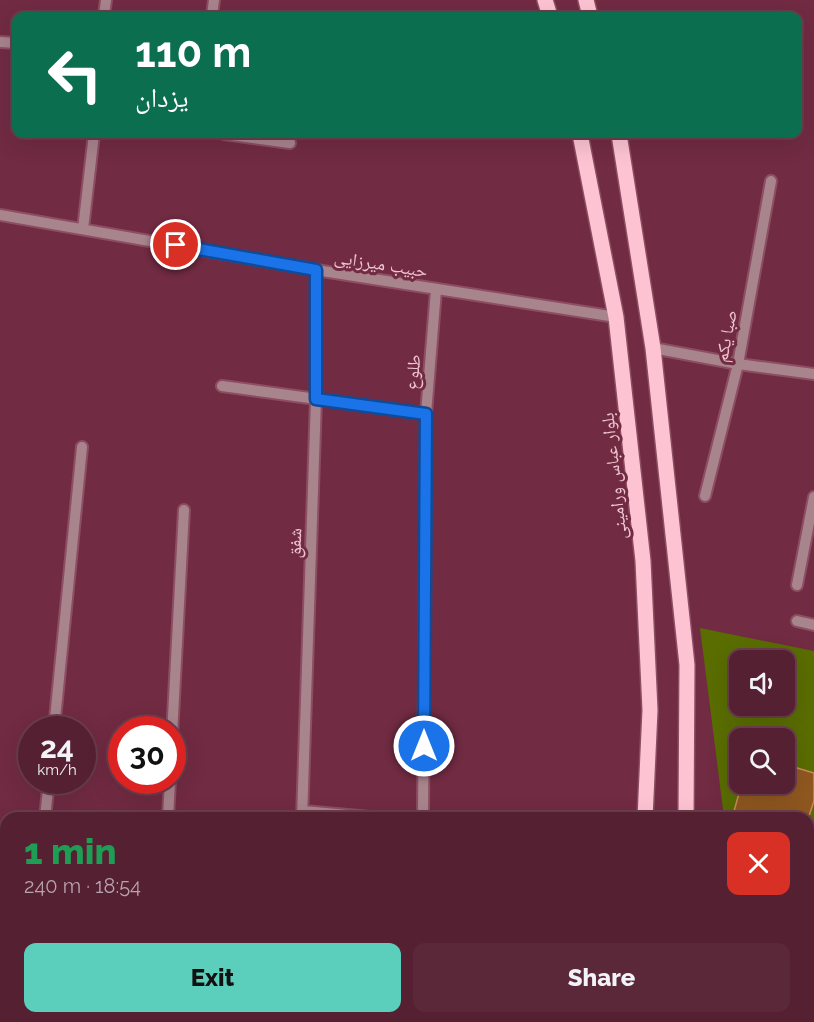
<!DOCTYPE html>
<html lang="en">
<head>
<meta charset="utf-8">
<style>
	:root { --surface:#552032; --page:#5b283a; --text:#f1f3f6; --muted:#b6a3ac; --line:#6b3e4d; --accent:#5bcebc }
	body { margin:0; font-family:Raleway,"Noto Naskh Arabic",sans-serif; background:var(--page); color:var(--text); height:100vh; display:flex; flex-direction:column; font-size:22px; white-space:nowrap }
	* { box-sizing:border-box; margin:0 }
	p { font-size:20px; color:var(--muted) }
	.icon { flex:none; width:33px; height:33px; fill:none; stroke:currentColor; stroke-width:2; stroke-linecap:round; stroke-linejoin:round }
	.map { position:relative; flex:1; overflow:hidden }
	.drawer { position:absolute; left:0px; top:812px; width:814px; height:212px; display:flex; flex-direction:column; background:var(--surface); border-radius:18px 18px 0 0; box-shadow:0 6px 24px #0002,0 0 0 2px var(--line) }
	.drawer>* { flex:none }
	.hud { position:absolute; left:12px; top:12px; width:790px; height:126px; border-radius:12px; box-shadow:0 6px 24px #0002,0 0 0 2px var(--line); background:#0b6e4f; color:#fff; overflow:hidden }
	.fabs { position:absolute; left:729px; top:650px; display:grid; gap:12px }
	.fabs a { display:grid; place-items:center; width:66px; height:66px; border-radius:12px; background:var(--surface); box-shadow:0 6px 24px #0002,0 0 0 2px var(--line); font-size:30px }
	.speed { position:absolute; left:18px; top:716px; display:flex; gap:12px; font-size:30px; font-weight:700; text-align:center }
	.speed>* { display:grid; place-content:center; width:78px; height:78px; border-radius:50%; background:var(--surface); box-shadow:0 6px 24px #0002,0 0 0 2px var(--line); line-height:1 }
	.speed small { font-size:15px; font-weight:400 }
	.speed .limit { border:9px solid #d22; background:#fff; color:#111 }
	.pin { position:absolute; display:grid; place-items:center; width:51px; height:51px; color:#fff; margin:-26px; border:3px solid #fff; border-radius:50%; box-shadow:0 2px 6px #0007 }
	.me { position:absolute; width:66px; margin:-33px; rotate:0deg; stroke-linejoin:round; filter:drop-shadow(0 0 4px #0008) }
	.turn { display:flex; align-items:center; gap:21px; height:126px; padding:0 24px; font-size:27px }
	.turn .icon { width:78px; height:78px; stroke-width:2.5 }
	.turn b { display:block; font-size:42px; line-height:51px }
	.round { display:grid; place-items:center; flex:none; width:63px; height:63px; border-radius:12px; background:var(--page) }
	.headline { display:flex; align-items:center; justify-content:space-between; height:102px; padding:0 24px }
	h1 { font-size:36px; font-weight:800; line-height:45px; color:#1e9e55 }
	.action { display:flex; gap:12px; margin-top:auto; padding:12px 24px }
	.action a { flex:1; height:69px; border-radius:12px; background:var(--accent); color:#111; font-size:24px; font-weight:800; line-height:69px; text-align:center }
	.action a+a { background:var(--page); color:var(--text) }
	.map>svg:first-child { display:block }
	.green { fill:#596d01; fill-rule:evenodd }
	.building { fill:#905820; stroke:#c98d57; stroke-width:1.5 }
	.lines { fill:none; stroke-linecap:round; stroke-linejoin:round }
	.minor-casing { stroke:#8d4d62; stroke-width:14 }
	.major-casing { stroke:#8d4d62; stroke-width:18 }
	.minor { stroke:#a8848d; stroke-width:10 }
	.major { stroke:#fdc3d2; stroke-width:15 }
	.route-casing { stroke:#114b97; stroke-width:15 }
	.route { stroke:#1a73e8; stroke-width:10 }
	.labels { text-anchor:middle; stroke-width:6; stroke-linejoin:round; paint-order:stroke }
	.street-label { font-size:18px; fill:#f0c5d0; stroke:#712b43 }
</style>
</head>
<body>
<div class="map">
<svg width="814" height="1022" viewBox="0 0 814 1022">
	<rect width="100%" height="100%" fill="#712b43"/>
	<path class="green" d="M 700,628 L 814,651 L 814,946 L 808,946 L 808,818 L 724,817 ZM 740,660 L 784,660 L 784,705 L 740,705 ZM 740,738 L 784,738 L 784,783 L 740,783 Z"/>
	<path class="building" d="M 784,764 L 814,773 L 814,801 L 808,819 L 732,818 L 742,783 L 784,783 Z"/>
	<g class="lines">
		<defs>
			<path id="minor" d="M 104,16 L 106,0
				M 212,16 L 214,0
				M 0,42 L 16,43
				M 224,134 L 290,143
				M 0,215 L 316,270 L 616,317
				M 83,229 L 94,134
				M 653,348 L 738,364 L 814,374
				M 222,386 L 426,414
				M 705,496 L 738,364 L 771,181
				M 797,585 L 814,497
				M 797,621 L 814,625
				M 54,729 L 82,447
				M 172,735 L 184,510
				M 303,811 L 381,818
				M 45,818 L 49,780
				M 168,818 L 170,780
				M 302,818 L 316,399 L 316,270
				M 423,818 L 426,414 L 436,290
				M 113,1017 L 113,1022
				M 295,1022 L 295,1017
				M 383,1022 L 384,1017
				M 501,1022 L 502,1017
				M 810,1022 L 811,995"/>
			<path id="major" d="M 545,0 L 550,16
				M 586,0 L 590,16
				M 580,134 L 616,317 L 643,561 L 650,710 L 645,818
				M 619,134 L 653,348 L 687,665 L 686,818
				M 0,870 L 6,870
				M 0,926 L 6,927
				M 808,944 L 814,945
				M 808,995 L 814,996
				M 633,1017 L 633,1022
				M 679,1022 L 680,1017"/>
		</defs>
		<use href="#minor" class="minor-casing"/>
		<use href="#major" class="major-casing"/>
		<use href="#minor" class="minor"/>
		<use href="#major" class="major"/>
	</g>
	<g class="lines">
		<defs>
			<path id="route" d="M 176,245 L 316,270 L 316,399 L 426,414 L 424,746"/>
		</defs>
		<use href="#route" class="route-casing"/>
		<use href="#route" class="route"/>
	</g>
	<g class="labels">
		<g class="street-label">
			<text transform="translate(381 264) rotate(9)" y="6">حبیب میرزایی</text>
			<text transform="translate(726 336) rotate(-79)" y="6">صبا یکم</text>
			<text transform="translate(413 372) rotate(-85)" y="6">طلوع</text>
			<text transform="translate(614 476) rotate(-96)" y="6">بلوار عباس ورامینی</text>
			<text transform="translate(295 543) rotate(-88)" y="6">شفق</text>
		</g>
	</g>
</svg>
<div class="fabs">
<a><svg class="icon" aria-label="sound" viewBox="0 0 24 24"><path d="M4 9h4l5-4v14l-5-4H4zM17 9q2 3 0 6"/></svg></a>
<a><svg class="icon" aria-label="search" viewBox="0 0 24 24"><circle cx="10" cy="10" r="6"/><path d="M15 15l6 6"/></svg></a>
</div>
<div class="speed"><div>24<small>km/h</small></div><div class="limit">30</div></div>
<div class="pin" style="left:176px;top:245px;background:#d93025"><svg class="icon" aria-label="arrive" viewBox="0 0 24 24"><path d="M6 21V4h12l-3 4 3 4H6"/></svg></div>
<svg class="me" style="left:424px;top:746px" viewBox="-20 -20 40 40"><circle r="17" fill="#1a73e8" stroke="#fff" stroke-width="3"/><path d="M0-11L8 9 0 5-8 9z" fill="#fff"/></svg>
<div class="hud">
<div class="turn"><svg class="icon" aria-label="left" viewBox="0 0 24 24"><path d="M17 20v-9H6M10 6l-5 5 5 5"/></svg><div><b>110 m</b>یزدان</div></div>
</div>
<section class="drawer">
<div class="headline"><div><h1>1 min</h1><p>240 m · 18:54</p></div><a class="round" style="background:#d93025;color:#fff"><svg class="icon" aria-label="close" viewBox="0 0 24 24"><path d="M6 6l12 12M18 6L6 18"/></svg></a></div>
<div class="action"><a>Exit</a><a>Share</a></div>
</section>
</div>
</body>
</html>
